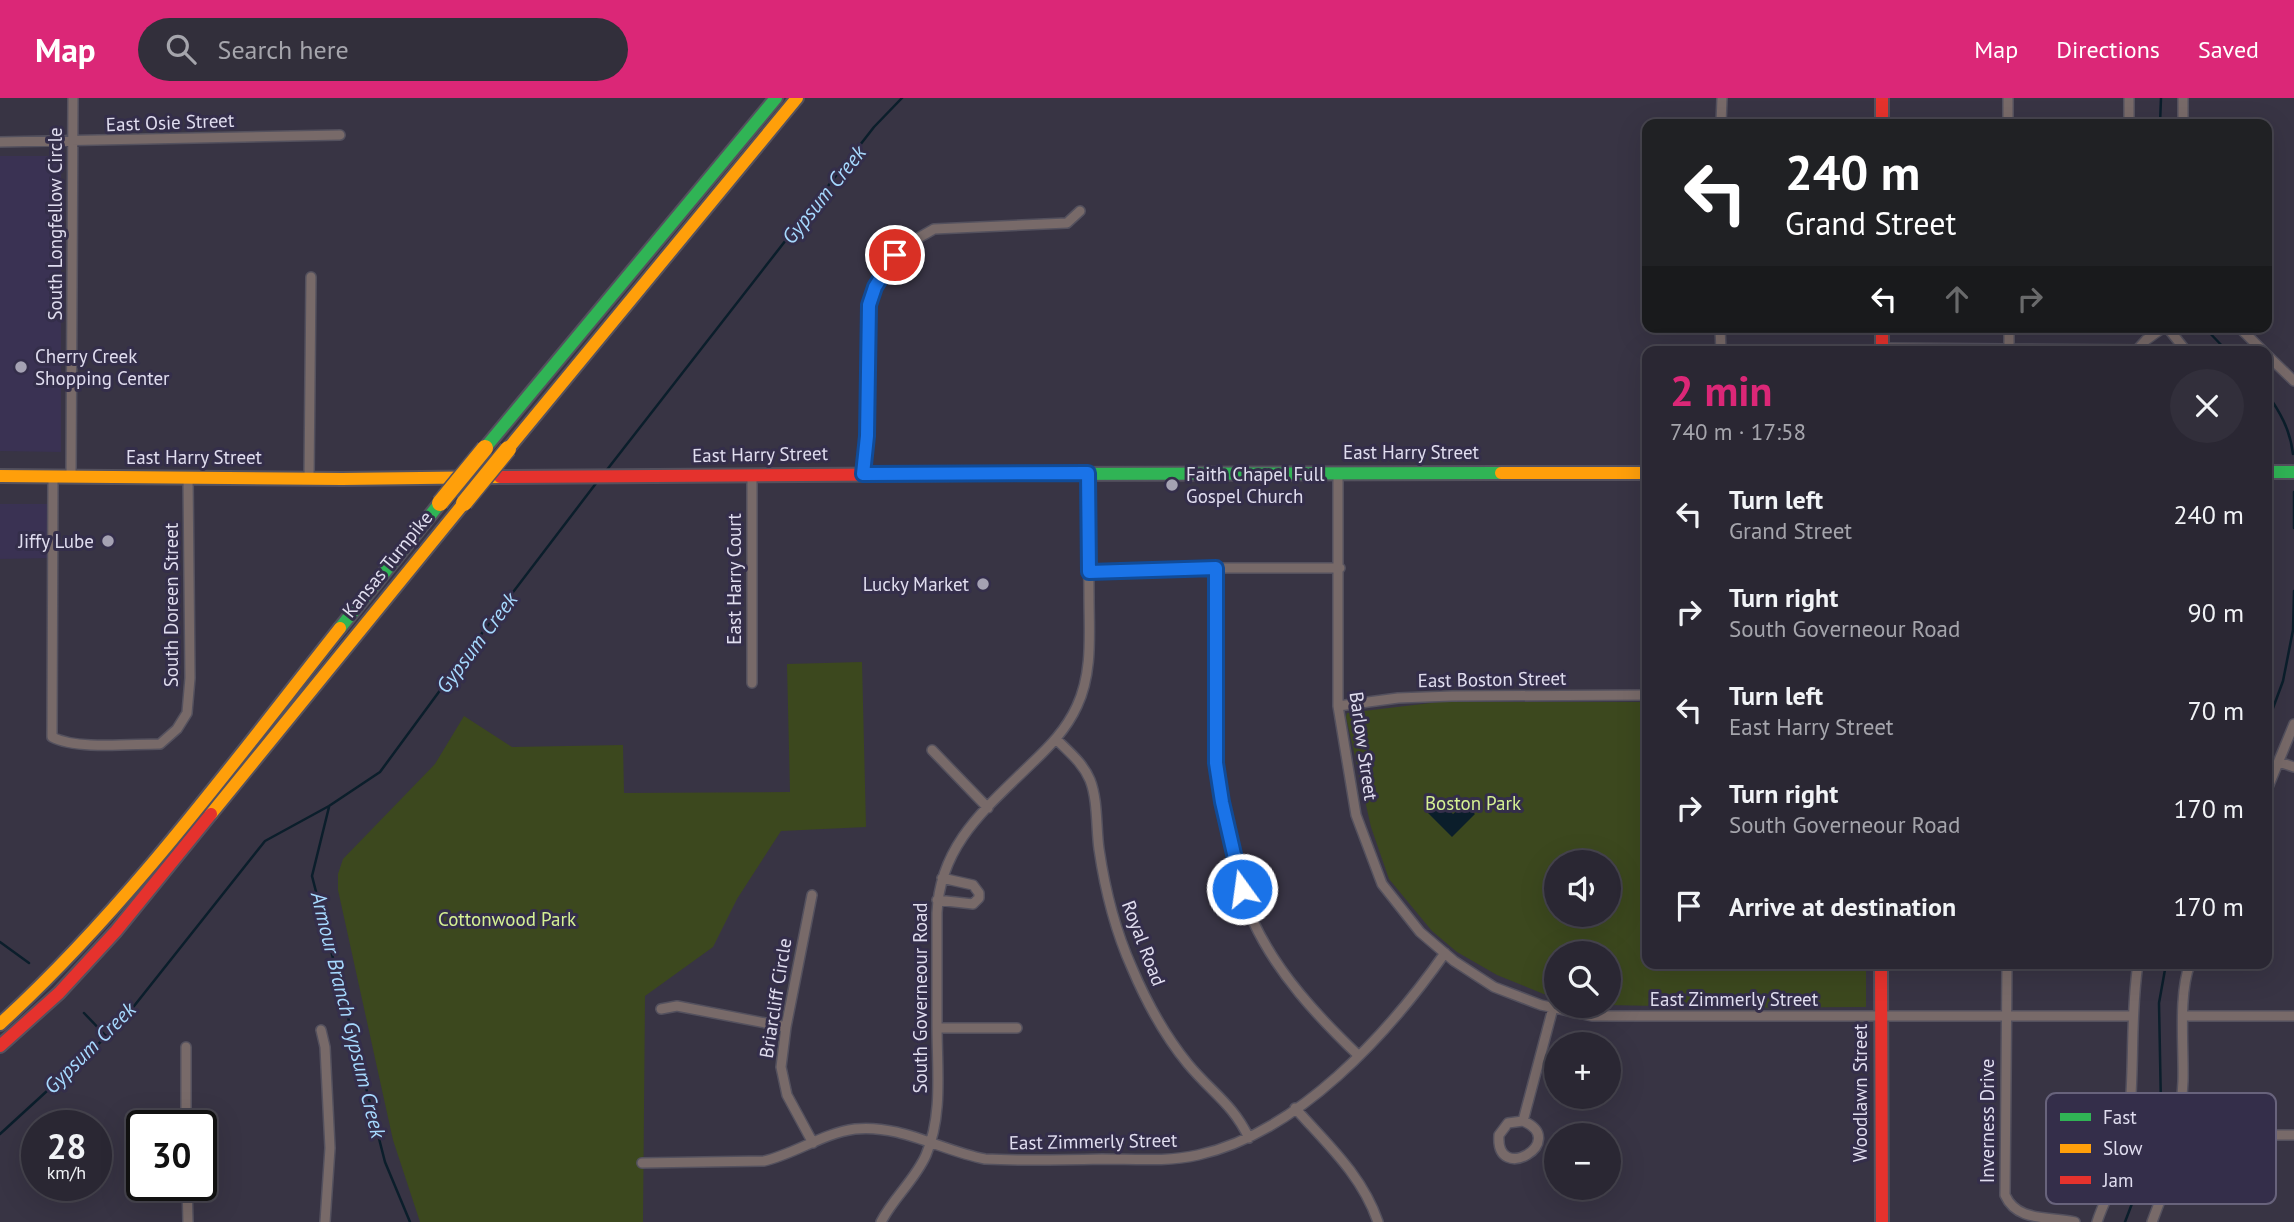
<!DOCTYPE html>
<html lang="en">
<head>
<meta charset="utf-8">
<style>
	:root { --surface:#2a2733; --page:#322f3b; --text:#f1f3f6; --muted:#a5a5ac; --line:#46444e; --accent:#db2777 }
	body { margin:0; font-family:"PT Sans",sans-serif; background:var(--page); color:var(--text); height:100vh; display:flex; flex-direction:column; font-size:26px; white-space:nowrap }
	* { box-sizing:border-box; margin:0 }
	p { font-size:23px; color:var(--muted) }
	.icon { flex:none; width:38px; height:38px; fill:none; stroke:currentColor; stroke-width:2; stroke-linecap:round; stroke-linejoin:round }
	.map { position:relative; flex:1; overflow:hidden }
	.details { position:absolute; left:1642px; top:248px; width:630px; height:623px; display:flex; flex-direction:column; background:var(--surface); border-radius:14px; box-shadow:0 7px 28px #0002,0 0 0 2px var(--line) }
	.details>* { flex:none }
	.top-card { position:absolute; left:1642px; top:21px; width:630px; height:214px; border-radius:14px; box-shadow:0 7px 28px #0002,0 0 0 2px var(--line); background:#202124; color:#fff; overflow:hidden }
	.controls { position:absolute; left:1544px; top:752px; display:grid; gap:14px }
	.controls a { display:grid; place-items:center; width:77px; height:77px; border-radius:50%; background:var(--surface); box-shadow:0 7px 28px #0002,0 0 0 2px var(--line); font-size:35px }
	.speed { position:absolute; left:21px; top:1012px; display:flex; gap:14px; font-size:35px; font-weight:700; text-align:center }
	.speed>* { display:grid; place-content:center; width:91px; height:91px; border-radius:50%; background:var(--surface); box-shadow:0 7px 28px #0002,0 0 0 2px var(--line); line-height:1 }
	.speed small { font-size:18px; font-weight:400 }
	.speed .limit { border:4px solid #111; border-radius:10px; background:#fff; color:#111 }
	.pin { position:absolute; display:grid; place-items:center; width:60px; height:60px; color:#fff; margin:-30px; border:4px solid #fff; border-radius:50%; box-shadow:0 2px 7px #0007 }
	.me { position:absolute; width:77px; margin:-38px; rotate:346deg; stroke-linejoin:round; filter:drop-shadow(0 0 5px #0008) }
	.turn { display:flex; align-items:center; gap:24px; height:147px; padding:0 28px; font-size:32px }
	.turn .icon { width:91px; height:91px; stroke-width:2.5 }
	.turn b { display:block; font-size:49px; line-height:60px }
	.lanes { display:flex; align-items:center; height:66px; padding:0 28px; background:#0003; justify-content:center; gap:35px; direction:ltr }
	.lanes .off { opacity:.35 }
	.round { display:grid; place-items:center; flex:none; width:74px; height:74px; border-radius:37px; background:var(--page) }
	.head { display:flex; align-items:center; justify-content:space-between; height:119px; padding:0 28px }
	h1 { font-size:42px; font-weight:700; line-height:52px; color:var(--accent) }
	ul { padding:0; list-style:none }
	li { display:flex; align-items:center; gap:21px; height:98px; padding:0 28px }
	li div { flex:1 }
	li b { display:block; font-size:26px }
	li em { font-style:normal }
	header { display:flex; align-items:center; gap:42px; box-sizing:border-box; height:98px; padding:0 35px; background:var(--accent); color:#fff }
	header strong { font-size:33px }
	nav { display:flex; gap:38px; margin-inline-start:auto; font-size:24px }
	.search { width:490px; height:63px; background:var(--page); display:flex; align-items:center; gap:18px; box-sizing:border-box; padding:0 24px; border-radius:38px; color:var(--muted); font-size:26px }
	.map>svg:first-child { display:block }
	.built { fill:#3a3253 }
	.green { fill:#3c481e; fill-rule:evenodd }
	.water { fill:#0b1e2b }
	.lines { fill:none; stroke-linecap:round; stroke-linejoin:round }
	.stream { stroke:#0b1e2b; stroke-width:2.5 }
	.street-casing { stroke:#54515e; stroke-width:12 }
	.fast-casing { stroke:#54515e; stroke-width:16 }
	.slow-casing { stroke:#54515e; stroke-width:16 }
	.jam-casing { stroke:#54515e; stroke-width:16 }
	.street { stroke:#786a69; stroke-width:9 }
	.fast { stroke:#30b455; stroke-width:12 }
	.slow { stroke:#ff9f0a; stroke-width:12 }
	.jam { stroke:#e5322d; stroke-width:12 }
	.slow-bridge-casing { stroke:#54515e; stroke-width:19; stroke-linecap:butt }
	.slow-bridge { stroke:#ff9f0a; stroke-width:16 }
	.route-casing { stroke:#114b97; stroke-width:18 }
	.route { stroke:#1a73e8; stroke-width:12 }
	.poi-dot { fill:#a5a2b3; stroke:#342e4a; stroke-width:2.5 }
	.labels { text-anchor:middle; stroke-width:6; stroke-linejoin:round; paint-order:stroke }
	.street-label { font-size:19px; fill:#e0ddef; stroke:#342e4a }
	.poi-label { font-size:19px; fill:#e0ddef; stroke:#342e4a; text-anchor:start }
	.park-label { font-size:19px; fill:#d5f193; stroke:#342e4a }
	.water-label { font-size:21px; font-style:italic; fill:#a6d9fe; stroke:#342e4a }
	.key { fill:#342e4a; stroke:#68637c; stroke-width:2 }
	.key-label { font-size:19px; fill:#e0ddef }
</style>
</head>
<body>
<header>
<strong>Map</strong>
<div class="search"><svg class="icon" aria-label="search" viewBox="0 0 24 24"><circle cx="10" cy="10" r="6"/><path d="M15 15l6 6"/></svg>Search here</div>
<nav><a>Map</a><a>Directions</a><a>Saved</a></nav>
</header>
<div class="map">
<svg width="2294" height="1124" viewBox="0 0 2294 1124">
	<rect width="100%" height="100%" fill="#383444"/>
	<path class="built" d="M 0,58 L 61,58 L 61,354 L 0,353 Z
		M 0,406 L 53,406 L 52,460 L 0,461 Z"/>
	<path class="green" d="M 862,564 L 866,729 L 781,733 L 737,801 L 713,849 L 645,898 L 643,1124 L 420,1124 L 393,1042 L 338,792 L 338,776 L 343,761 L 435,666 L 464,618 L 512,649 L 623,647 L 624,695 L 790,694 L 787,566 Z
		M 1439,604 L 1647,604 L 1647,866 L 1866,866 L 1866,909 L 1665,910 L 1658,910 L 1657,908 L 1608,907 L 1608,856 L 1556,856 L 1556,901 L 1497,877 L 1457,854 L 1432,833 L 1389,781 L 1371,729 L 1346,619 L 1347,615 ZM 1556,765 L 1608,765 L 1608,817 L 1556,817 Z"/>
	<path class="water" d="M 1440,703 L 1453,716 L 1464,706 L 1475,716 L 1452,739 L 1428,715 Z"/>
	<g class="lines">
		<path class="stream" d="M 2160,26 L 2161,0
			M 2204,229 L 2228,254
			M 2266,294 C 2280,314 2290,331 2293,356
			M 606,373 L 874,29 L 902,0
			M 2294,394 L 2294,430
			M 2266,629 L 2283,583 L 2293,532 L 2294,493
			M 329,709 L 312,778 L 385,1064 L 410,1124
			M 0,844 L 29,865
			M 84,915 L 106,938
			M 0,1036 L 119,927 L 265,743 L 329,708 L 380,674 L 491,523 L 597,384
			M 2125,1124 L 2152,1053 L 2161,1009 L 2159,905 L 2166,866"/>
		<defs>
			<path id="street" d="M 2008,0 L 2008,26
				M 2183,0 L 2183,26
				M 1721,26 L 1722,0
				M 2129,26 L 2129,0
				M 0,44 L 340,37
				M 1720,229 L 1721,254
				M 2009,229 L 2009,251
				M 2167,229 L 2187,254
				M 2239,229 L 2264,254
				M 1882,250 L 2137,252 L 2146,242 L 2164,229
				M 2266,256 L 2294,283
				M 1338,375 L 1338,608 L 1356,717 L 1382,786 L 1420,834 L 1454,863 L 1494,889 L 1541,907 L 1592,918 L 2132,918
				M 863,376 L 867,337 L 869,207 L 875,189 L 895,157 L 906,147 L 934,131 L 1067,125 L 1080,113
				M 752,377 L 752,585
				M 53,379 L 52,639 C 77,652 130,646 160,646 L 177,631 L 187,615 L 190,580 L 188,379
				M 71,379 L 73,0
				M 309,380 L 311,179
				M 1216,470 L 1217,665 L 1218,681 C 1227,728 1233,779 1253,823 C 1277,875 1318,919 1359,958
				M 1089,474 L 1216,470 L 1340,470
				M 1338,608 L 1398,600 L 1452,598 L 1647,597
				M 1056,641 C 1069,654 1083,665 1090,682 C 1098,702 1096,730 1099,751 C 1105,792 1115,832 1132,870 C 1146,903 1165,938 1188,966 C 1212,995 1232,1005 1249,1040
				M 932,652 L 988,710
				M 2279,664 L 2294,669
				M 2266,694 L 2294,626
				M 812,797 L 786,929 L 781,969 L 787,997 L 813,1045
				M 937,802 L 973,806 L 979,800 L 979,795 L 973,787 L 942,780
				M 2007,866 L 2005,1097 C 2017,1124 2047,1118 2075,1124
				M 661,911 L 677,908 L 786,929
				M 2183,918 L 2294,918
				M 937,930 L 1017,930
				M 321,932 L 325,949 L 330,1050 L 325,1124
				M 186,949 L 186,1027
				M 1295,1010 C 1327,1046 1362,1077 1378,1124
				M 1523,1023 C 1570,1043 1495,1088 1499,1037 L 1508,1025 L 1523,1023 L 1553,910
				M 2178,1037 L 2294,1037
				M 642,1065 L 764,1063 C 795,1056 823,1035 855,1031 C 900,1026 942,1053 985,1061 C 1024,1063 1063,1062 1102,1061 C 1134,1061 1167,1064 1198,1057 C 1298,1035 1388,936 1445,855
				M 187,1087 L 188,1124
				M 881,1124 C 893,1100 915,1082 926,1057 C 943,1017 937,971 937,928 C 937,891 937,853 937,815 C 940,747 985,711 1031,666 C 1049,649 1066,632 1077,608 C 1093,574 1089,535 1089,498 C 1089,457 1088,416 1088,375
				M 2097,1124 C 2104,1102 2117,1081 2122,1059 C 2138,998 2128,929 2138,866
				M 2152,1124 C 2170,1079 2181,1032 2183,983 C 2184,950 2178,896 2190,866"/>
			<path id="fast" d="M 485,350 L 776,0
				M 2266,374 L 2294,374
				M 970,376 L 1501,375
				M 340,530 L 440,405"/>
			<path id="slow" d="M 508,351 L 797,0
				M 1501,375 L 1647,375
				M 0,378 L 342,381 L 500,379
				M 211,716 L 464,405
				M 0,926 C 127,810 234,664 340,530"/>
			<path id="jam" d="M 1882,0 L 1882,26
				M 1882,229 L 1882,254
				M 500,379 L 970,376
				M 1881,866 L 1882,1124
				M 0,948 L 59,895 L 116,833 L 211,716"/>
		</defs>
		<use href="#street" class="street-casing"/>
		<use href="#fast" class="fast-casing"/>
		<use href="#slow" class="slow-casing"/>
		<use href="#jam" class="jam-casing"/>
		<use href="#street" class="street"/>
		<use href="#fast" class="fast"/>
		<use href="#slow" class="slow"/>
		<use href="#jam" class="jam"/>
		<defs>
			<path id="slow-bridge" d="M 440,405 L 485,350
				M 464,405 L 508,351"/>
		</defs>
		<use href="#slow-bridge" class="slow-bridge-casing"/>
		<use href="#slow-bridge" class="slow-bridge"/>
	</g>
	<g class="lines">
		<defs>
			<path id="route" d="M 895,157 L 875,189 L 869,207 L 867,338 L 863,376 L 1088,375 L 1089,474 L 1216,470 L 1216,665 L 1222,704 L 1242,791"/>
		</defs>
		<use href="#route" class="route-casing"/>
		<use href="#route" class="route"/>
	</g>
	<g class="poi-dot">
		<circle cx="21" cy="269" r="7"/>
		<circle cx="1172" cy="387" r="7"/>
		<circle cx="108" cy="443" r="7"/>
		<circle cx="983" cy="486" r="7"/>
	</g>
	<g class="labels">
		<g class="street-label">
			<text transform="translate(170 24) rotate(-2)" y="7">East Osie Street</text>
			<text transform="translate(55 126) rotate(-90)" y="7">South Longfellow Circle</text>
			<text x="1411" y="361">East Harry Street</text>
			<text transform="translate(760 356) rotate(-1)" y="7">East Harry Street</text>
			<text x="194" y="366">East Harry Street</text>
			<text transform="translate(387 466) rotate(-51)" y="7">Kansas Turnpike</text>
			<text transform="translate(734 481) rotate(-90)" y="7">East Harry Court</text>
			<text transform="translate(171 507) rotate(-90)" y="7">South Doreen Street</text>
			<text transform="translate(1492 581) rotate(-1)" y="7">East Boston Street</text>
			<text transform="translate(1364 648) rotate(82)" y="7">Barlow Street</text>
			<text transform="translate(1144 845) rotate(69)" y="7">Royal Road</text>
			<text transform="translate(775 900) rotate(-81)" y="7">Briarcliff Circle</text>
			<text transform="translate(920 900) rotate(-90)" y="7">South Governeour Road</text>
			<text x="1734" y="908">East Zimmerly Street</text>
			<text transform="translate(1860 995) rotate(-90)" y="7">Woodlawn Street</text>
			<text transform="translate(1987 1023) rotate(-90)" y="7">Inverness Drive</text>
			<text transform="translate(1093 1043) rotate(-1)" y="7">East Zimmerly Street</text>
		</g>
		<g class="poi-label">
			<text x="35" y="265">Cherry Creek<tspan x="35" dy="22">Shopping Center</tspan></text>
			<text x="1186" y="383">Faith Chapel Full<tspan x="1186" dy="22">Gospel Church</tspan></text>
			<text x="94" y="450" text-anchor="end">Jiffy Lube</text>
			<text x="969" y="493" text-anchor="end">Lucky Market</text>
		</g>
		<g class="park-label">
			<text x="1473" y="712">Boston Park</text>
			<text x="507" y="828">Cottonwood Park</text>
		</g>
		<g class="water-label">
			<text transform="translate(824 97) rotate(-51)" y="7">Gypsum Creek</text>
			<text transform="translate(477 545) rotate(-53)" y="7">Gypsum Creek</text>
			<text transform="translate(348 917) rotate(76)" y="7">Armour Branch Gypsum Creek</text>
			<text transform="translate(90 950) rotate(-45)" y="7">Gypsum Creek</text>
		</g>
	</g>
	<rect x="2046" y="995" width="230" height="111" rx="10" class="key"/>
	<rect x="2060" y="1015" width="31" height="8" fill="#30b455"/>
	<rect x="2060" y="1046" width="31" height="9" fill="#ff9f0a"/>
	<rect x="2060" y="1078" width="31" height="8" fill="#e5322d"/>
	<g class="key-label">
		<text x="2103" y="1026">Fast</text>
		<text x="2103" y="1057">Slow</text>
		<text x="2103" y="1089">Jam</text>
	</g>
</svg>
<div class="controls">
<a><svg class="icon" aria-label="sound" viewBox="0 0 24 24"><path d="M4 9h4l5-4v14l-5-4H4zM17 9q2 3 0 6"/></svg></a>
<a><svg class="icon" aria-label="search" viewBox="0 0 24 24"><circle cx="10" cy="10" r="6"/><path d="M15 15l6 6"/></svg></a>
<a>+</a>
<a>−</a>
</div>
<div class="speed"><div>28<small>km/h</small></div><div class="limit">30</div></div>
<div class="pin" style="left:895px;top:157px;background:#d93025"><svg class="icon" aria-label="arrive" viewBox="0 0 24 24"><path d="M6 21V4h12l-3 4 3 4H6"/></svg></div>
<svg class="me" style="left:1242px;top:791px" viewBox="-20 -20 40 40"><circle r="17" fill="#1a73e8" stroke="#fff" stroke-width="3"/><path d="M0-11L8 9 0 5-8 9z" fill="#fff"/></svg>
<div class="top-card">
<div class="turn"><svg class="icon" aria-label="left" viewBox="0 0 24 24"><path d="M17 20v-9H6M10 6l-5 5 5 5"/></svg><div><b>240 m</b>Grand Street</div></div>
<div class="lanes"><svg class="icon" aria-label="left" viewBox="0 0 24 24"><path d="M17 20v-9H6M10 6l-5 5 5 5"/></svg><svg class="icon off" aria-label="ahead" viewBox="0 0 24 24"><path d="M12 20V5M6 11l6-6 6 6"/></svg><svg class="icon off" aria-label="right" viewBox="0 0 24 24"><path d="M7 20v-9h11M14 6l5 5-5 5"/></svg></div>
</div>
<section class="details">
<div class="head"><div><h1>2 min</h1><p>740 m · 17:58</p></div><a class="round"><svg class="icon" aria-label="close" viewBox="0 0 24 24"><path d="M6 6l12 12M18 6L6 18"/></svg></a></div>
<ul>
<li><svg class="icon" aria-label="left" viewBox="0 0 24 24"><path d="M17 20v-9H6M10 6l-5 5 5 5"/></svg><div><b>Turn left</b><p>Grand Street</p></div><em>240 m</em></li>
<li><svg class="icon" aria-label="right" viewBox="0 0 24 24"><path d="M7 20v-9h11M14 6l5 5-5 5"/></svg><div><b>Turn right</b><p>South Governeour Road</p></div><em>90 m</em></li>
<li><svg class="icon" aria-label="left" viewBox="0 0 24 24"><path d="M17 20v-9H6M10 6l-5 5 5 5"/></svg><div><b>Turn left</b><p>East Harry Street</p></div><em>70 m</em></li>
<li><svg class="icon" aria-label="right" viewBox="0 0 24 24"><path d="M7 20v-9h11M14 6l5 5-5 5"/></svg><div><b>Turn right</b><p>South Governeour Road</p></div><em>170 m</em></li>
<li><svg class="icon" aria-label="arrive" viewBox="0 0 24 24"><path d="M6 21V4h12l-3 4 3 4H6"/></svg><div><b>Arrive at destination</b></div><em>170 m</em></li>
</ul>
</section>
</div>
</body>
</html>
